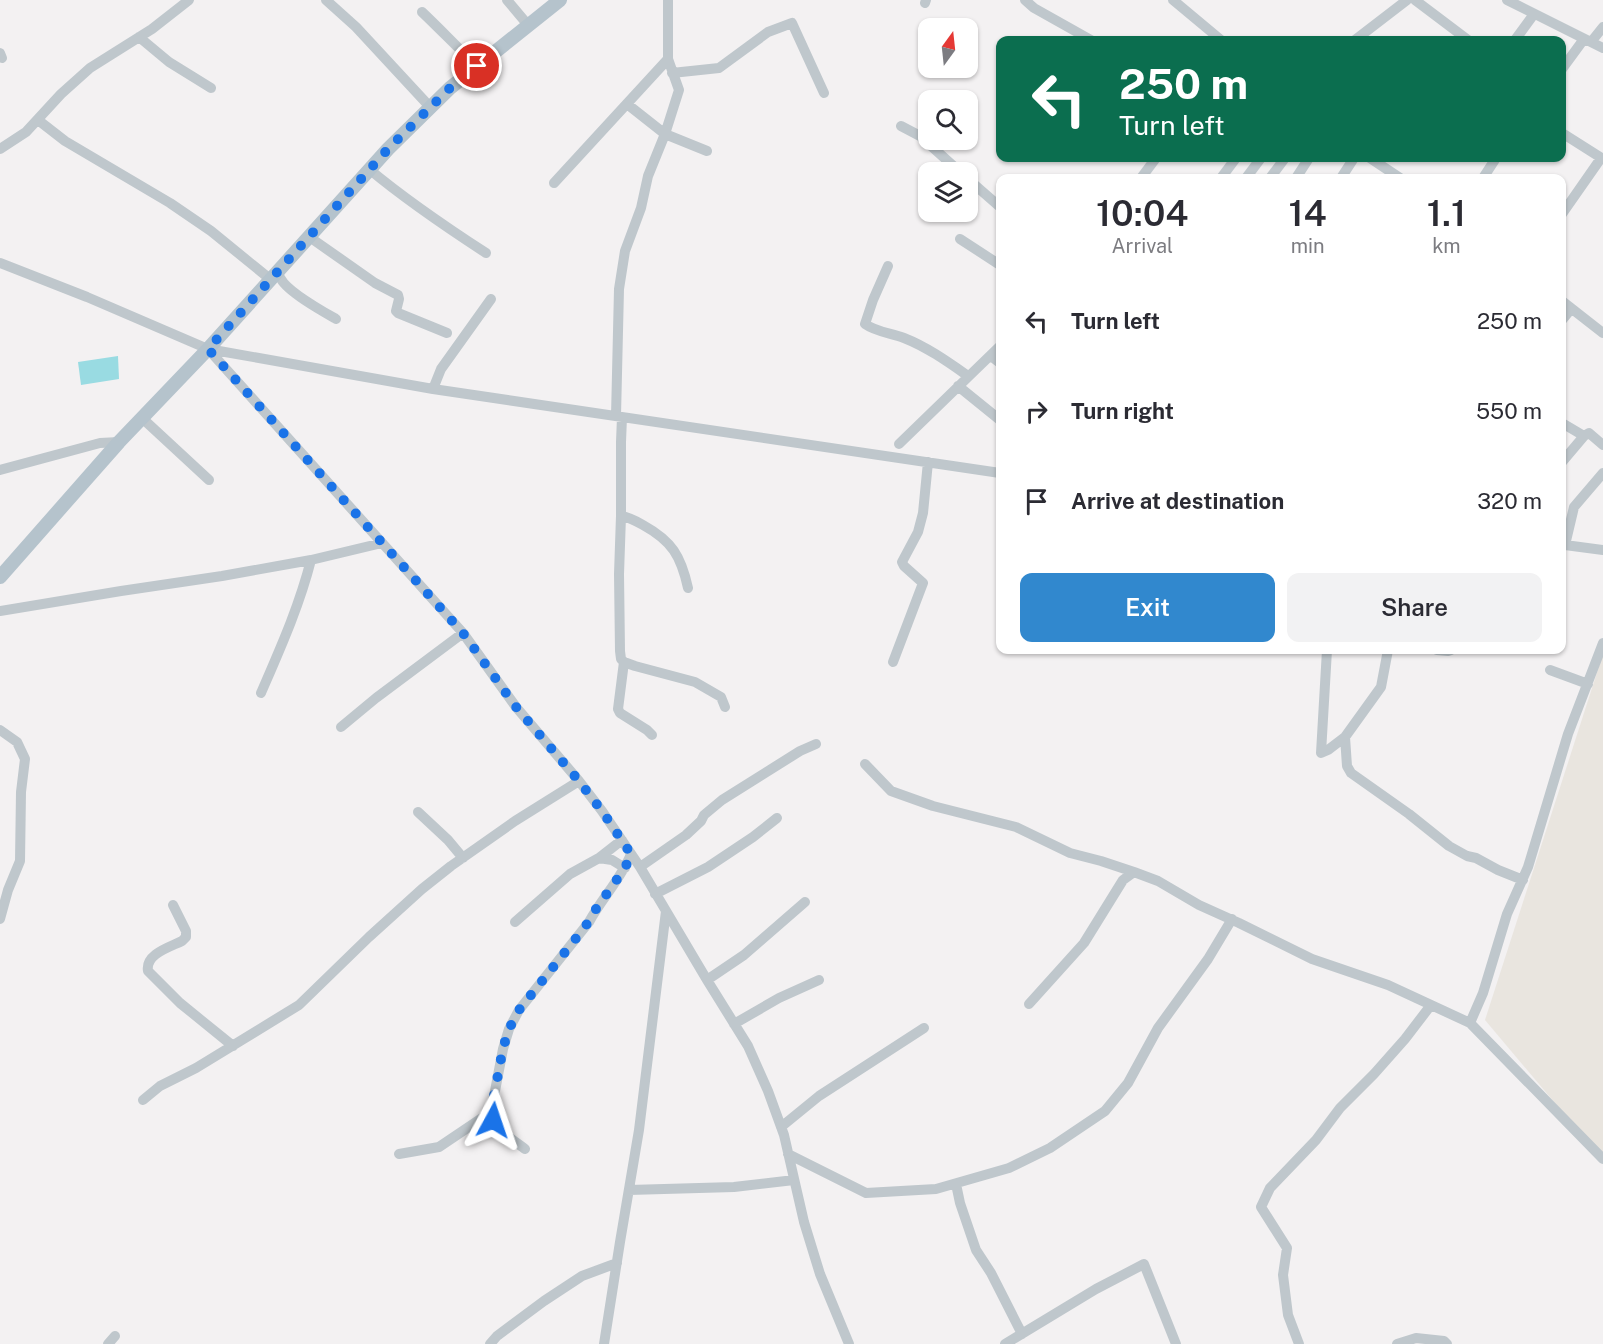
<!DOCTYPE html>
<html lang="en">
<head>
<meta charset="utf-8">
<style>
	:root { --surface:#fff; --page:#f2f2f3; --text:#2b2b33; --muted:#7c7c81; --accent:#3188ce }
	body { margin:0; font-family:"Public Sans",sans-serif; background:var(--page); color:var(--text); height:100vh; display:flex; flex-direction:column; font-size:22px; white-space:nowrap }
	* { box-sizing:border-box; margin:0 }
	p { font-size:20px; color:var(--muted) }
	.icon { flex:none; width:33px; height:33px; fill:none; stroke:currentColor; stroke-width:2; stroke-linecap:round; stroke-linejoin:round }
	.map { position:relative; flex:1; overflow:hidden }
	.panel { position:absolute; left:996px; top:174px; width:570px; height:480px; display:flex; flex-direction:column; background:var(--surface); border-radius:12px; box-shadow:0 2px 4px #0004 }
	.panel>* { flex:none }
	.guide { position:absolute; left:996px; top:36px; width:570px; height:126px; border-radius:12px; box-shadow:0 2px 4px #0004; background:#0b6e4f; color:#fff; overflow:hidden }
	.needle { width:39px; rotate:15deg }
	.tools { position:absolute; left:918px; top:18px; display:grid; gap:12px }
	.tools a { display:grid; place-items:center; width:60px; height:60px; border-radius:12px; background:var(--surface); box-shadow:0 2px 4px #0004; font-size:30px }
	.pin { position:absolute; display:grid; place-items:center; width:51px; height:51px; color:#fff; margin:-26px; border:3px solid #fff; border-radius:50%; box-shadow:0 2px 6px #0007 }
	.me { position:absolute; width:66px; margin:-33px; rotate:5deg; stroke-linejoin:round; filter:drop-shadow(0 0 4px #0008) }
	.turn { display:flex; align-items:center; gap:21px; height:126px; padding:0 24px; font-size:27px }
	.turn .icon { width:78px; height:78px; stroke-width:2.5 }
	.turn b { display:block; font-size:42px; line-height:51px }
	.eta { display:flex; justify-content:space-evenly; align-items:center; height:102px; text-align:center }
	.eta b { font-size:36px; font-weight:600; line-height:42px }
	.action { display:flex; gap:12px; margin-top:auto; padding:12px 24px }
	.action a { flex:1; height:69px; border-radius:12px; background:var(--accent); color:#fff; font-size:24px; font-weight:600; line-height:69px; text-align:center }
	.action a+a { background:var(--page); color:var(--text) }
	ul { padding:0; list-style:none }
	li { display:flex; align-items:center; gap:18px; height:90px; padding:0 24px }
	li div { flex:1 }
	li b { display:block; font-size:22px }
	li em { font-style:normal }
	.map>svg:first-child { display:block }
	.commercial { fill:#e9e5df }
	.water { fill:#99dbe2 }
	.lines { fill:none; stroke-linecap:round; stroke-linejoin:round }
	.minor { stroke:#bfc7cc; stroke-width:10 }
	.major { stroke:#b5c3cc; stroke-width:14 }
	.route { stroke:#1a73e8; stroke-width:10; stroke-dasharray:0 18 }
</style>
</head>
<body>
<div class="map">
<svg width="1603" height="1344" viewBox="0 0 1603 1344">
	<rect width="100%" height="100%" fill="#f3f1f2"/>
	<path class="commercial" d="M 1603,654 L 1603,1160 L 1485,1020 Z"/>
	<path class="water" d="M 118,356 L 119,379 L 81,385 L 78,362 Z"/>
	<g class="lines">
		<path class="minor" d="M 326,0 L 356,27 L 431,108
			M 507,0 L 528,25
			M 1025,0 L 1034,8 L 1091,40
			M 1173,0 L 1221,40
			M 1415,0 L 1468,40
			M 1507,0 L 1603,48
			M 925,3 L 926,0
			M 422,12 C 441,30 458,48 477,66
			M 139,37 L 169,62 L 211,88
			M 1355,40 L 1407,0
			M 1515,40 L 1534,14
			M 1591,42 L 1603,27
			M 0,53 L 2,58
			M 1562,69 L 1584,39
			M 672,73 L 719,68 L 768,32 L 792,23 L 824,93
			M 627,104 L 665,134 L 707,151
			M 38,120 L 65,141 L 170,203 L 211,231 L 270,279
			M 901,126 L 920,136 L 960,172
			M 1562,133 L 1603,159
			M 0,149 L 26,132 L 61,94 L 90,68 L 152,29 L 189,0
			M 1370,158 L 1400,178
			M 369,169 C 406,200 446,227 486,253
			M 1141,178 L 1156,158
			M 1221,178 L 1236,158
			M 1246,178 L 1261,158
			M 1270,178 L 1285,158
			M 1296,178 L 1309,158
			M 1341,178 L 1354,158
			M 1483,178 L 1496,158
			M 968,179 L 1000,207
			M 554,183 L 668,59
			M 1562,214 L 1601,158
			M 308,236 L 375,283 L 398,295 L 399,299 L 396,311 L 398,313 L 447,333
			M 960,239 L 1000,265
			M 0,263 L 87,297 L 208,349 L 433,389 L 1000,473
			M 888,266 L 873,300 L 865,324 C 876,332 891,333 904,338 C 927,347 948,362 968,376
			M 278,270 C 279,273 279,277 281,279 C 288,292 322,311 336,319
			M 1562,301 L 1603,333
			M 1562,320 L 1571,309
			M 208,349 L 463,633 L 516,707 L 579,781 L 602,811 L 640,867 L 707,980 L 748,1046 L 768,1091 L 784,1135 L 804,1222 L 820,1274 L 849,1344
			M 991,356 L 1000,363
			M 958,386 L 1000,420
			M 433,389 L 441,369 L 491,299
			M 616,416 L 619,289 L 625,251 L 641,208 L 648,176 L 665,134 L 679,90 L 668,59 L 668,0
			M 622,417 L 621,442 L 621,516 L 619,574 L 620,651 L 621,659 L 624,662 L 618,709 L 620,713 L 647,730 L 652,735
			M 142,418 L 209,480
			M 1562,423 L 1584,436
			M 899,444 L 1000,346
			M 1562,462 L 1584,436 L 1589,433 L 1603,445
			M 0,470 L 100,443 L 119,442
			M 1603,473 L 1574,507 L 1565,545 L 1603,550
			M 621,516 C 629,517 636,521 643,525 C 672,541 681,556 688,588
			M 0,611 L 121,591 L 222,576 L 311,560 L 382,543
			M 1327,650 L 1321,753 L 1328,750 L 1345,737 L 1381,687 L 1388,650
			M 1437,650 L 1448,651 L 1451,650
			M 624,662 L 635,666 L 695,682 L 721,697 L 725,707
			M 893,662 L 923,583 L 904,566 L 902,562 L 918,532 L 923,513 L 928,462
			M 1550,670 L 1588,684
			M 261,693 C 280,649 299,607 311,560
			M 341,727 L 376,698 L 463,633
			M 0,730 L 17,742 L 25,759 L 21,792 L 20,861 L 8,890 L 0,919
			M 1345,737 L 1347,766 L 1351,773 L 1409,814 L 1449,846 L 1467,856 L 1476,858 L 1498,870 L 1523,880
			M 865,764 L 891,791 L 933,806 L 1016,827 L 1070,853 L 1101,861 L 1134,872
			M 418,812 L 448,840 L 463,858
			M 599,858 L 612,860 L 625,868
			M 640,867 L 686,835 L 701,821 L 704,815 L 722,800 L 800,751 L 816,744
			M 655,894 L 708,867 L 753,837 L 777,818
			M 173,905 L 186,931 L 186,937 L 182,941 C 170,947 145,954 148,971 L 180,1003 L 233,1046
			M 515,922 L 570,874 L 599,858 L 622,840
			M 707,980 L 744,955 L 805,902
			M 1029,1004 L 1084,943 L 1123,880 L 1134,872 L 1158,881 L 1199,905 L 1239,923 L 1312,959 L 1388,985 L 1470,1023 L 1603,1159
			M 1470,1023 L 1483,993 L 1507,914 L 1528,867 L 1568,734 L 1603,643
			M 734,1024 L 779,998 L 819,980
			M 143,1100 L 160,1086 L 196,1068 L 299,1005 L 369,937 L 422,889 L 451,866 L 515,821 L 579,781
			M 781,1127 L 819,1096 L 924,1028
			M 525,1149 C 512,1139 494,1129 491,1112 L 503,1049 L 509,1029 L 519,1010 L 589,922 C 602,898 621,879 631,854
			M 399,1154 L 439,1147 L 491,1112
			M 788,1154 L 866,1193 L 936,1189 L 1009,1168 L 1050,1148 L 1105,1111 L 1128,1083 L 1158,1028 L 1208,959 L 1232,919
			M 956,1184 L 960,1203 L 976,1250 L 991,1273 L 1022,1334
			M 629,1190 L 734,1187 L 794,1180
			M 108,1344 L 115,1336
			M 490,1344 L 497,1336 L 544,1301 L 582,1276 L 617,1263
			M 604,1344 L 620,1242 L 639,1130 L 666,911
			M 1005,1344 L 1096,1289 L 1144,1264 L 1176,1344
			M 1299,1344 L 1288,1315 L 1283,1275 L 1287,1248 L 1261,1207 L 1270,1188 L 1316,1140 L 1340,1108 L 1374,1074 L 1405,1039 L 1431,1005
			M 1397,1344 L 1416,1338 L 1444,1341 L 1447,1344"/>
		<path class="major" d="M 0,577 L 119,442 L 208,349 L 388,149 L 450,88 L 560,0"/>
	</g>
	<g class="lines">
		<path class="route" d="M 477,66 L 450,88 L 388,149 L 208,349 L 463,633 L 516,707 L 579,781 L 602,811 L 631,854 L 625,868 L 596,909 L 585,927 L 519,1010 L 509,1029 L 503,1048 L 491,1112 L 493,1120"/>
	</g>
</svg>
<div class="tools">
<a><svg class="needle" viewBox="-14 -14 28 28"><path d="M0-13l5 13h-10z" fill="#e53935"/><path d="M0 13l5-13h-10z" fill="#7c7c81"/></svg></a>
<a><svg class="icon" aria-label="search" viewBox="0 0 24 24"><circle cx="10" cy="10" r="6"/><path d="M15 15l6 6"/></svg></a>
<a><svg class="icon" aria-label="layers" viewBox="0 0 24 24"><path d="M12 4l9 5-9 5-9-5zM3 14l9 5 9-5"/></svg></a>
</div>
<div class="pin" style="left:477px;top:66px;background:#d93025"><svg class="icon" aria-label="arrive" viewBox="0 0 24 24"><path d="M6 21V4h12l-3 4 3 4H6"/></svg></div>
<svg class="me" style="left:493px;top:1120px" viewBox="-20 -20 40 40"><path d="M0-17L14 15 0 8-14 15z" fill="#1a73e8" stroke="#fff" stroke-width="4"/></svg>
<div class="guide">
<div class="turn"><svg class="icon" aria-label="left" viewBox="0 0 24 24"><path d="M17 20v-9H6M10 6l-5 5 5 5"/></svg><div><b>250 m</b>Turn left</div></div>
</div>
<section class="panel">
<div class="eta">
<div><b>10:04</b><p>Arrival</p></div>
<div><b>14</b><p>min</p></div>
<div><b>1.1</b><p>km</p></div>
</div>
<ul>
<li><svg class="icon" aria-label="left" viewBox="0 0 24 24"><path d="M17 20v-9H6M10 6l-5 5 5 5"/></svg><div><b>Turn left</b></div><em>250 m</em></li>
<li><svg class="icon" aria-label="right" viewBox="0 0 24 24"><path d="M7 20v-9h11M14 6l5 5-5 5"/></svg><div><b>Turn right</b></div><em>550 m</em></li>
<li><svg class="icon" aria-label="arrive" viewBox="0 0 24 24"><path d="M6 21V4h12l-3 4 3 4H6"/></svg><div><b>Arrive at destination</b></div><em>320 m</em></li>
</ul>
<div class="action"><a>Exit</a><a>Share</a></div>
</section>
</div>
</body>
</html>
